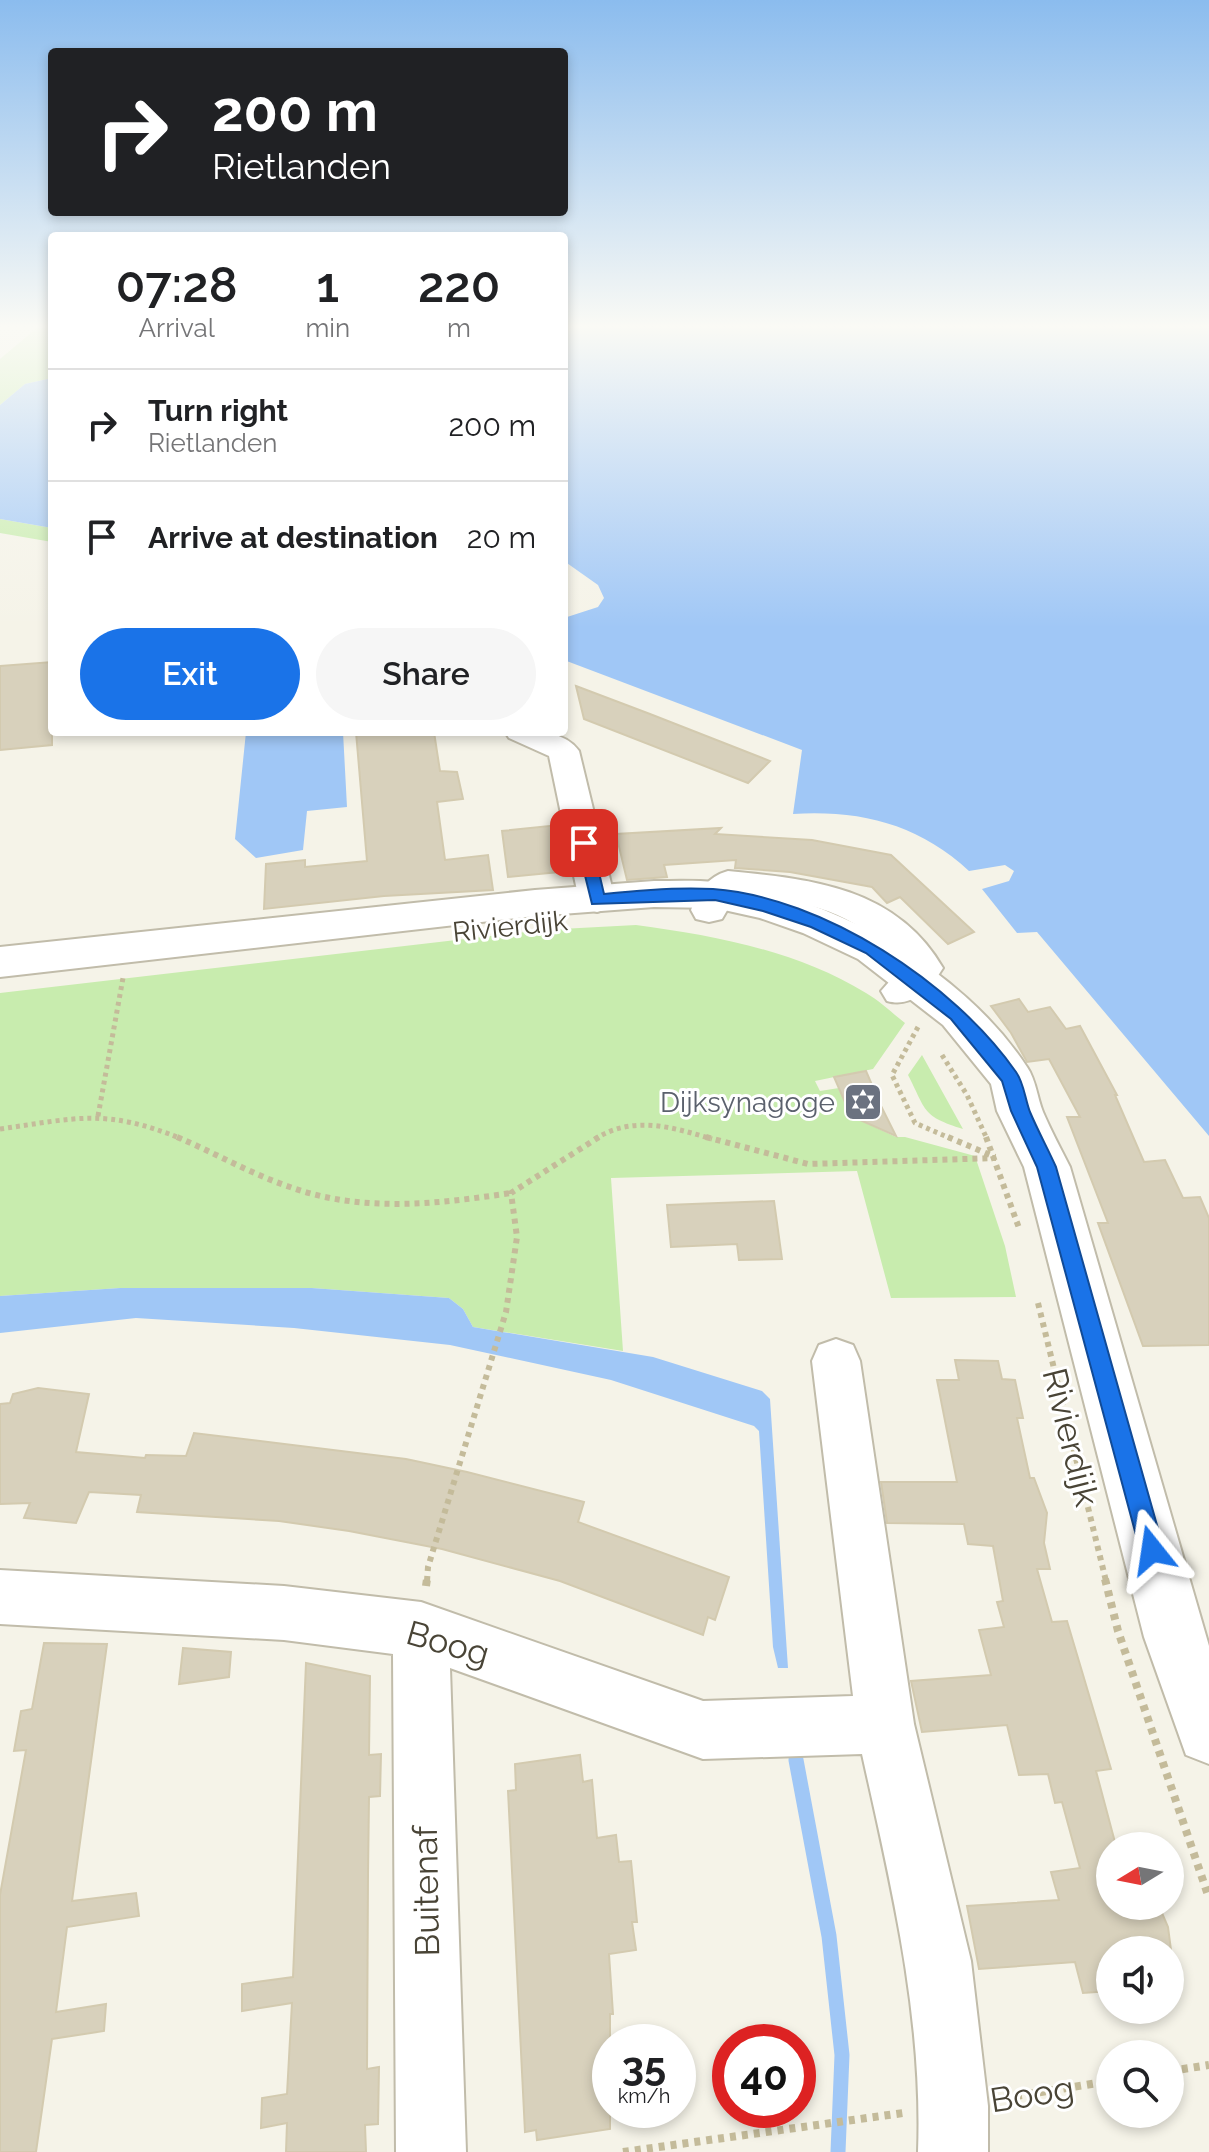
<!DOCTYPE html>
<html lang="en">
<head>
<meta charset="utf-8">
<style>
	:root { --surface:#fff; --page:#f6f6f6; --text:#202124; --muted:#757577; --line:#e0e0e0; --accent:#1a73e8 }
	body { margin:0; font-family:Raleway,sans-serif; background:var(--page); color:var(--text); height:100vh; display:flex; flex-direction:column; font-size:30px; white-space:nowrap }
	* { box-sizing:border-box; margin:0 }
	p { font-size:26px; color:var(--muted) }
	.icon { flex:none; width:44px; height:44px; fill:none; stroke:currentColor; stroke-width:2; stroke-linecap:round; stroke-linejoin:round }
	.map { position:relative; flex:1; overflow:hidden }
	.side { position:absolute; left:48px; top:232px; width:520px; height:504px; display:flex; flex-direction:column; background:var(--surface); border-radius:8px; box-shadow:0 4px 12px #0003 }
	.side>* { flex:none }
	.guide { position:absolute; left:48px; top:48px; width:520px; height:168px; border-radius:8px; box-shadow:0 4px 12px #0003; background:#202124; color:#fff; overflow:hidden }
	.needle { width:52px; rotate:260deg }
	.tools { position:absolute; left:1096px; top:1832px; display:grid; gap:16px }
	.tools a { display:grid; place-items:center; width:88px; height:88px; border-radius:50%; background:var(--surface); box-shadow:0 4px 12px #0003; font-size:40px }
	.speed { position:absolute; left:592px; top:2024px; display:flex; gap:16px; font-size:40px; font-weight:700; text-align:center }
	.speed>* { display:grid; place-content:center; width:104px; height:104px; border-radius:50%; background:var(--surface); box-shadow:0 4px 12px #0003; line-height:1 }
	.speed small { font-size:20px; font-weight:400 }
	.speed .limit { border:12px solid #d22; background:#fff; color:#111 }
	.pin { position:absolute; display:grid; place-items:center; width:68px; height:68px; color:#fff; margin:-34px; border-radius:16px; box-shadow:0 4px 12px #0006 }
	.me { position:absolute; width:88px; margin:-44px; rotate:345deg; stroke-linejoin:round; filter:drop-shadow(0 0 6px #0008) }
	.turn { display:flex; align-items:center; gap:28px; height:168px; padding:0 32px; font-size:36px }
	.turn .icon { width:104px; height:104px; stroke-width:2.5 }
	.turn b { display:block; font-size:56px; line-height:68px }
	.eta { display:flex; justify-content:space-evenly; align-items:center; height:136px; text-align:center }
	.eta b { font-size:48px; font-weight:600; line-height:56px }
	.primary-button { display:flex; gap:16px; margin-top:auto; padding:16px 32px }
	.primary-button a { flex:1; height:92px; border-radius:48px; background:var(--accent); color:#fff; font-size:32px; font-weight:600; line-height:92px; text-align:center }
	.primary-button a+a { background:var(--page); color:var(--text) }
	ul { padding:0; list-style:none }
	li { display:flex; align-items:center; gap:24px; height:112px; padding:0 32px; border-top:2px solid var(--line) }
	li div { flex:1 }
	li b { display:block; font-size:30px }
	li em { font-style:normal }
	.map>svg:first-child { display:block }
	.green { fill:#c8ecae }
	.water { fill:#a0c7f6 }
	.lines { fill:none; stroke-linecap:round; stroke-linejoin:round }
	.stream { stroke:#a0c7f6; stroke-width:15 }
	.building { fill:#d8d1bc; stroke:#d3caaf; stroke-width:2 }
	.minor-casing { stroke:#c1bcaa; stroke-width:4 }
	.tertiary-casing { stroke:#c1bcaa; stroke-width:4 }
	.path-far2 { stroke:#c4bb9a; stroke-width:5; stroke-dasharray:4 4; stroke-linecap:butt }
	.path-far1 { stroke:#c4bb9a; stroke-width:6; stroke-dasharray:5 5; stroke-linecap:butt }
	.path { stroke:#c4bb9a; stroke-width:8; stroke-dasharray:6 6; stroke-linecap:butt }
	.minor { fill:#fff; fill-rule:evenodd }
	.tertiary { fill:#fff; fill-rule:evenodd }
	.route { fill:#1a73e8; stroke:#114b97; stroke-width:2 }
	.labels { text-anchor:middle; stroke-width:6; stroke-linejoin:round; paint-order:stroke }
	.street-label { font-size:28px; fill:#494436; stroke:#fff }
	.worship-label { font-size:28px; fill:#5b616d; stroke:#fff; text-anchor:end }
	.near-street-label { font-size:34px; fill:#494436; stroke:#fff }
</style>
</head>
<body>
<div class="map">
<svg width="1209" height="2152" viewBox="0 0 1209 2152">
	<rect width="100%" height="100%" fill="#f5f3e8"/>
	<path class="green" d="M 38,327 L 52,327 L 52,378 L 25,384 L 0,405 L 0,359 Z
		M 0,519 L 52,528 L 52,542 L 0,533 Z
		M 636,925 C 716,936 795,950 866,993 C 880,1001 892,1013 905,1023 L 873,1069 L 815,1081 L 820,1091 L 839,1088 L 851,1116 L 896,1137 L 905,1137 L 975,1156 L 1005,1246 L 1016,1297 L 891,1298 L 857,1171 L 611,1178 L 623,1351 L 473,1327 L 463,1309 L 449,1298 L 312,1288 L 120,1288 L 0,1296 L 0,993 L 542,930 Z
		M 922,1055 L 963,1129 C 922,1116 927,1112 908,1075 Z"/>
	<path class="water" d="M 571,327 L 1209,327 L 1209,1136 L 1037,932 L 1017,933 L 982,889 L 1009,881 L 1014,871 L 1005,865 L 969,871 C 918,824 861,810 793,814 L 802,750 L 564,660 L 564,618 L 598,607 L 604,598 L 598,585 L 564,561 L 564,332 L 570,331 Z
		M 52,378 L 52,528 L 0,519 L 0,405 L 25,384 Z
		M 246,732 L 343,732 L 347,807 L 307,811 L 303,850 L 256,858 L 235,839 Z
		M 120,1288 L 312,1288 L 449,1298 L 463,1309 L 473,1327 L 653,1357 L 762,1391 L 770,1399 L 788,1668 L 778,1668 L 773,1647 L 759,1431 L 754,1426 L 611,1380 L 450,1345 L 294,1328 L 136,1318 L 0,1333 L 0,1296 Z"/>
	<g class="lines">
		<path class="stream" d="M 796,1760 L 829,1936 L 842,2055 L 838,2152"/>
	</g>
	<path class="building" d="M 52,662 L 52,745 L 0,750 L 0,666 Z
		M 576,686 L 650,714 L 770,761 L 748,783 L 584,719 Z
		M 356,732 L 434,732 L 440,771 L 457,772 L 463,799 L 437,802 L 445,860 L 488,855 L 493,890 L 384,896 L 264,909 L 266,864 L 305,860 L 305,867 L 367,861 Z
		M 559,825 L 569,871 L 508,877 L 502,831 Z
		M 721,828 L 715,834 L 812,840 L 891,855 L 974,932 L 948,944 L 900,897 L 887,903 L 872,887 L 790,872 L 735,868 L 736,860 L 664,865 L 667,877 L 627,880 L 616,834 Z
		M 1019,999 L 1028,1012 L 1050,1007 L 1066,1029 L 1080,1026 L 1117,1095 L 1115,1095 L 1144,1162 L 1165,1160 L 1183,1198 L 1200,1197 L 1209,1218 L 1209,1345 L 1143,1346 L 1098,1223 L 1108,1223 L 1067,1117 L 1080,1117 L 1049,1059 L 1027,1062 L 1011,1033 L 991,1006 Z
		M 866,1071 L 881,1106 L 896,1136 L 851,1116 L 834,1077 Z
		M 774,1201 L 782,1259 L 739,1260 L 737,1244 L 671,1247 L 667,1205 Z
		M 955,1360 L 998,1361 L 1002,1379 L 1015,1380 L 1023,1418 L 1017,1418 L 1030,1478 L 1034,1478 L 1047,1513 L 1044,1543 L 1050,1569 L 1037,1569 L 1052,1622 L 1067,1621 L 1111,1769 L 1096,1771 L 1116,1846 L 1110,1846 L 1110,1906 L 1159,1906 L 1168,1927 L 1171,1950 L 1110,1950 L 1110,1991 L 1083,1993 L 1075,1962 L 979,1969 L 967,1906 L 1059,1900 L 1051,1872 L 1080,1868 L 1062,1802 L 1055,1803 L 1048,1774 L 1019,1775 L 1007,1725 L 922,1732 L 911,1681 L 991,1675 L 979,1630 L 1004,1627 L 997,1602 L 1003,1601 L 993,1546 L 968,1544 L 964,1524 L 887,1523 L 881,1482 L 957,1482 L 937,1380 L 959,1380 Z
		M 38,1388 L 89,1394 L 76,1452 L 145,1458 L 146,1455 L 186,1456 L 194,1433 L 406,1459 L 467,1472 L 584,1502 L 578,1522 L 729,1577 L 715,1620 L 708,1617 L 703,1635 L 560,1581 L 442,1549 L 349,1531 L 279,1521 L 137,1512 L 141,1495 L 89,1492 L 76,1523 L 24,1518 L 30,1503 L 0,1504 L 0,1404 L 10,1403 L 13,1394 Z
		M 44,1643 L 107,1644 L 72,1901 L 136,1893 L 139,1916 L 67,1927 L 56,2012 L 106,2004 L 104,2031 L 52,2039 L 36,2152 L 0,2152 L 0,1895 L 26,1750 L 14,1751 L 21,1711 L 32,1709 Z
		M 183,1648 L 231,1652 L 229,1677 L 179,1684 Z
		M 306,1663 L 370,1676 L 369,1755 L 381,1754 L 380,1796 L 369,1797 L 368,1874 L 367,2069 L 379,2067 L 378,2124 L 365,2125 L 366,2152 L 286,2152 L 287,2123 L 261,2128 L 262,2098 L 287,2094 L 292,2003 L 242,2011 L 242,1984 L 293,1977 Z
		M 580,1755 L 583,1782 L 592,1780 L 597,1838 L 616,1835 L 619,1862 L 631,1861 L 637,1922 L 632,1922 L 636,1950 L 609,1954 L 613,2014 L 610,2014 L 610,2129 L 537,2140 L 536,2130 L 525,2132 L 508,1791 L 516,1790 L 515,1764 Z"/>
	<g class="lines">
		<defs>
			<path id="minor" d="M 505,732 C 529,732 563,728 579,751 L 615,900 L 609,908 L 597,912 L 585,908 L 579,900 L 549,756 L 509,738 Z
				M 728,871 C 811,879 896,887 943,968 C 930,989 912,1008 887,1001 L 881,991 L 903,966 C 852,907 809,902 736,895 L 722,919 L 709,922 L 696,919 L 691,910 C 699,891 707,877 728,871 Z
				M 836,1339 L 853,1345 L 860,1361 L 914,1724 L 971,1961 L 988,2106 L 988,2152 L 918,2152 C 923,2016 891,1885 862,1754 L 703,1759 L 450,1668 L 466,2152 L 396,2152 L 393,1654 L 284,1640 L 0,1624 L 0,1570 L 284,1586 L 421,1602 L 703,1701 L 853,1696 L 812,1361 L 819,1345 Z"/>
			<path id="tertiary" d="M 654,881 C 674,881 695,880 715,882 C 831,895 962,968 1027,1067 C 1036,1080 1037,1097 1043,1112 C 1051,1131 1061,1149 1070,1167 L 1209,1646 L 1209,1764 L 1186,1755 L 1144,1637 L 1024,1167 L 997,1111 L 991,1084 L 943,1025 L 858,959 L 803,933 L 760,918 L 715,908 L 654,907 L 535,916 L 0,977 L 0,947 L 535,890 Z"/>
		</defs>
		<use href="#minor" class="minor-casing"/>
		<use href="#tertiary" class="tertiary-casing"/>
		<path class="path-far2" d="M 918,1027 L 892,1075 L 915,1123 L 952,1139
			M 942,1055 L 967,1095 L 987,1139
			M 98,1116 L 123,978
			M 0,1129 C 77,1118 106,1108 182,1139
			M 595,1139 C 633,1115 672,1127 712,1139"/>
		<path class="path-far1" d="M 177,1137 C 215,1153 251,1174 290,1187 C 362,1213 437,1204 511,1193
			M 706,1137 L 808,1164 L 996,1158
			M 948,1137 L 995,1157
			M 986,1137 L 1019,1228
			M 1038,1303 L 1106,1581
			M 427,1581 L 428,1567 L 506,1312 L 517,1237 L 511,1193 L 599,1137"/>
		<path class="path" d="M 1105,1579 L 1118,1631 L 1209,1898
			M 426,1586 L 427,1579
			M 1170,2071 L 1209,2065
			M 1004,2098 L 1110,2081
			M 623,2152 L 903,2113"/>
		<use href="#minor" class="minor"/>
		<use href="#tertiary" class="tertiary"/>
	</g>
	<linearGradient id="sky" x2="0" y2="1"><stop stop-color="#8bbcee"/><stop offset="0.52" stop-color="#fafaf5"/><stop offset="1" stop-color="#fafaf5" stop-opacity="0"/></linearGradient>
	<rect width="1209" height="628" fill="url(#sky)"/>
	<path class="route" d="M 584,838 L 592,843 L 604,894 C 640,890 677,887 713,889 C 823,897 954,983 1016,1072 C 1024,1083 1025,1099 1030,1112 C 1038,1131 1048,1149 1056,1167 L 1164,1550 L 1160,1559 L 1152,1562 L 1143,1559 L 1140,1550 L 1037,1167 L 1011,1111 L 1002,1081 L 951,1019 L 866,953 L 811,927 L 763,911 L 715,900 L 592,904 L 577,843 Z"/>
	<defs>
		<symbol id="synagogue-square" viewBox="-11 -11 22 22"><rect x="-9" y="-9" width="18" height="18" rx="4" fill="#6b7280" stroke="#fff"/><path d="M0-6.5L5.6 3.2H-5.6ZM0 6.5L5.6-3.2H-5.6Z" fill="#fff"/></symbol>
	</defs>
	<g fill-rule="evenodd">
		<use href="#synagogue-square" x="841" y="1080" width="44" height="44"/>
	</g>
	<g class="labels">
		<g class="street-label">
			<text transform="translate(510 926) rotate(-6)" y="10">Rivierdijk</text>
		</g>
		<g class="worship-label">
			<text x="835" y="1112">Dijksynagoge</text>
		</g>
		<g class="near-street-label">
			<text transform="translate(1071 1437) rotate(76)" y="12">Rivierdijk</text>
			<text transform="translate(448 1643) rotate(16)" y="12">Boog</text>
			<text transform="translate(426 1891) rotate(-91)" y="12">Buitenaf</text>
			<text transform="translate(1032 2094) rotate(-9)" y="12">Boog</text>
		</g>
	</g>
</svg>
<div class="tools">
<a><svg class="needle" viewBox="-14 -14 28 28"><path d="M0-13l5 13h-10z" fill="#e53935"/><path d="M0 13l5-13h-10z" fill="#757577"/></svg></a>
<a><svg class="icon" aria-label="sound" viewBox="0 0 24 24"><path d="M4 9h4l5-4v14l-5-4H4zM17 9q2 3 0 6"/></svg></a>
<a><svg class="icon" aria-label="search" viewBox="0 0 24 24"><circle cx="10" cy="10" r="6"/><path d="M15 15l6 6"/></svg></a>
</div>
<div class="speed"><div>35<small>km/h</small></div><div class="limit">40</div></div>
<div class="pin" style="left:584px;top:843px;background:#d93025"><svg class="icon" aria-label="arrive" viewBox="0 0 24 24"><path d="M6 21V4h12l-3 4 3 4H6"/></svg></div>
<svg class="me" style="left:1152px;top:1550px" viewBox="-20 -20 40 40"><path d="M0-17L14 15 0 8-14 15z" fill="#1a73e8" stroke="#fff" stroke-width="4"/></svg>
<div class="guide">
<div class="turn"><svg class="icon" aria-label="right" viewBox="0 0 24 24"><path d="M7 20v-9h11M14 6l5 5-5 5"/></svg><div><b>200 m</b>Rietlanden</div></div>
</div>
<section class="side">
<div class="eta">
<div><b>07:28</b><p>Arrival</p></div>
<div><b>1</b><p>min</p></div>
<div><b>220</b><p>m</p></div>
</div>
<ul>
<li><svg class="icon" aria-label="right" viewBox="0 0 24 24"><path d="M7 20v-9h11M14 6l5 5-5 5"/></svg><div><b>Turn right</b><p>Rietlanden</p></div><em>200 m</em></li>
<li><svg class="icon" aria-label="arrive" viewBox="0 0 24 24"><path d="M6 21V4h12l-3 4 3 4H6"/></svg><div><b>Arrive at destination</b></div><em>20 m</em></li>
</ul>
<div class="primary-button"><a>Exit</a><a>Share</a></div>
</section>
</div>
</body>
</html>
